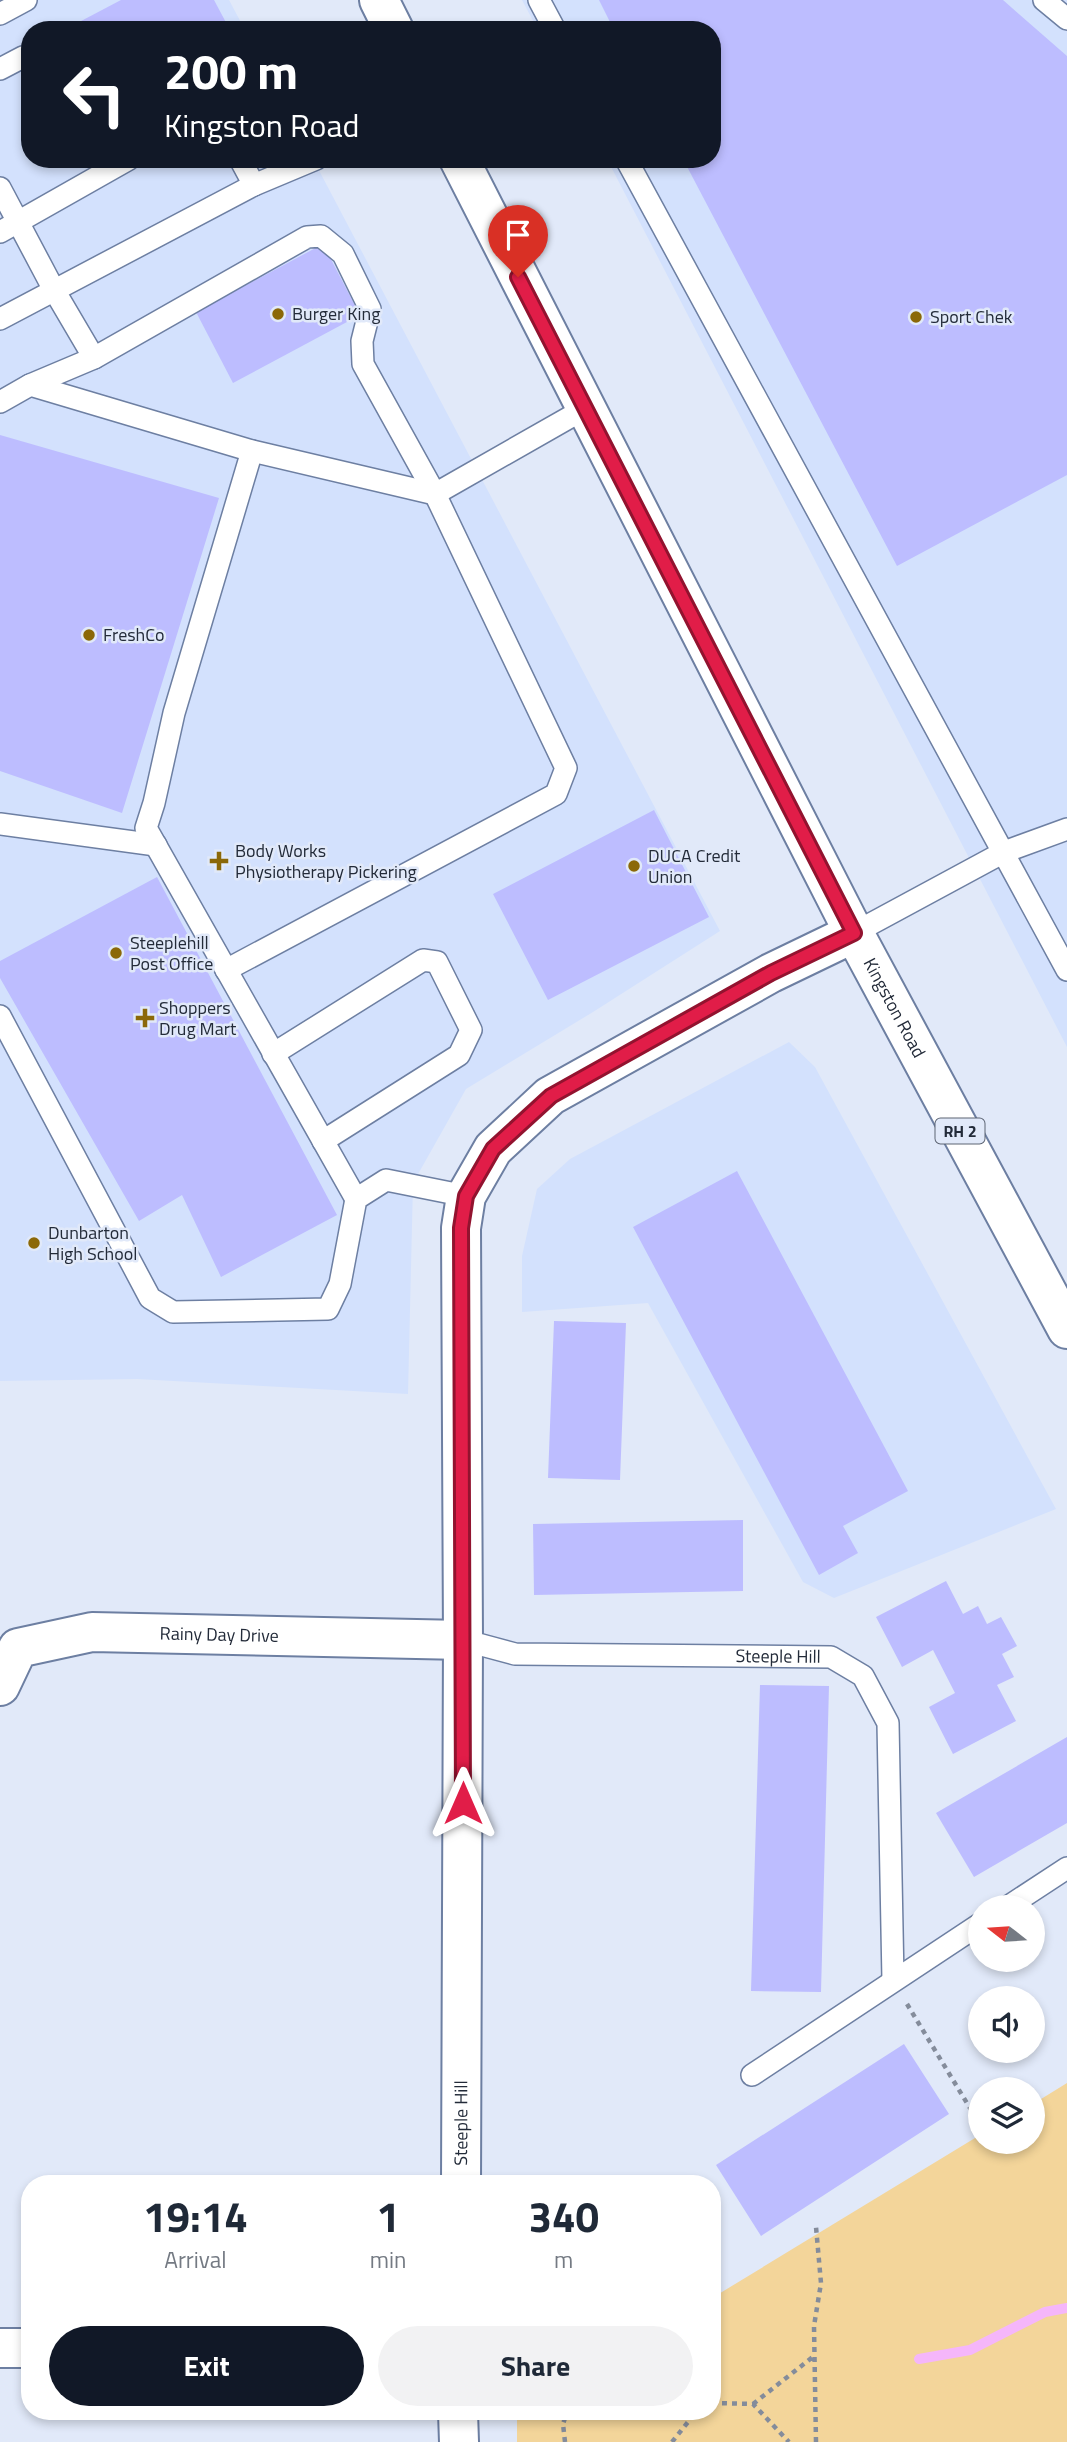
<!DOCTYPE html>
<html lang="en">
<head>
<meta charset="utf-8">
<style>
	:root { --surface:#fff; --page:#f2f2f3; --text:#1f2937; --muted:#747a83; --accent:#111827 }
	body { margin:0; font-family:"Titillium Web",sans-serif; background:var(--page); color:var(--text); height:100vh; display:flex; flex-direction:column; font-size:26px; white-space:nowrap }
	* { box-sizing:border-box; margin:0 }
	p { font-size:23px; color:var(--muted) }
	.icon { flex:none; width:38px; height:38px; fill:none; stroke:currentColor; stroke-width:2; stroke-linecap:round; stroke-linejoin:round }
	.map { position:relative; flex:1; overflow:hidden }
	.sheet { position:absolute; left:21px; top:2175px; width:700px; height:245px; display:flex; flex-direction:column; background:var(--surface); border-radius:28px; box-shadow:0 4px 10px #0003 }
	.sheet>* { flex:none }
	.hud { position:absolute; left:21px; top:21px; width:700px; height:147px; border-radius:28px; box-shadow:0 4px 10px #0003; background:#111827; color:#fff; overflow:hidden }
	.needle { width:46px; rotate:287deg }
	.tools { position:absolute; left:968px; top:1895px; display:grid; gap:14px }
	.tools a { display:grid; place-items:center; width:77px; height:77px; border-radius:50%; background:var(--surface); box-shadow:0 4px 10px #0003; font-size:35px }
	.pin { position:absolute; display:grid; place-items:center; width:60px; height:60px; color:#fff; margin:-72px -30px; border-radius:50% 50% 50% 0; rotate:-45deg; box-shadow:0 0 7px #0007 }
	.pin .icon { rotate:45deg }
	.me { position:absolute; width:77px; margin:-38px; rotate:0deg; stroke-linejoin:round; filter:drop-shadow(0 0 5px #0008) }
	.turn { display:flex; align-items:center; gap:24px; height:147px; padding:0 28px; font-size:32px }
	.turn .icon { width:91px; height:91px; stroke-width:2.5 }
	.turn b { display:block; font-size:49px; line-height:60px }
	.eta { display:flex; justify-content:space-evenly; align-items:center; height:119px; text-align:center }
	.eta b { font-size:42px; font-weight:700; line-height:49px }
	.cta { display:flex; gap:14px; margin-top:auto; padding:14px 28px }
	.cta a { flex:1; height:80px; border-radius:42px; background:var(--accent); color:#fff; font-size:28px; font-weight:700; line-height:80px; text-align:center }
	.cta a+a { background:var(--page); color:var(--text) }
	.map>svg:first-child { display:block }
	.built { fill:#d3e1fd }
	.green { fill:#f3d59a }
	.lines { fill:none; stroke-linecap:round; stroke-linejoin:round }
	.stream { stroke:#f5b6fa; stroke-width:10 }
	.building { fill:#bdbdff }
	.service-casing { stroke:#6d7fa2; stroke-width:24 }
	.minor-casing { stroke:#6d7fa2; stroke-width:42 }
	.primary-casing { stroke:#6d7fa2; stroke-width:42 }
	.path { stroke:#848c9b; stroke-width:4.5; stroke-dasharray:5 5; stroke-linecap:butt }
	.service { stroke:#fff; stroke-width:21 }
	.minor { stroke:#fff; stroke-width:38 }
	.primary { stroke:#fff; stroke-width:38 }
	.route-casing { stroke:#92132f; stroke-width:18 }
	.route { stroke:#e11d48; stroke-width:12 }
	.poi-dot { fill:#8b6808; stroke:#e1e9f9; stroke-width:2.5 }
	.labels { text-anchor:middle; stroke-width:5; stroke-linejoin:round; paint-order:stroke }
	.shield { fill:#e1e9f9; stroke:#5c6473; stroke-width:2 }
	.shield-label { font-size:16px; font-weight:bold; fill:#232b39 }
	.poi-label { font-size:18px; fill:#232b39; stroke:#e1e9f9; text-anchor:start }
	.street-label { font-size:18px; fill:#232b39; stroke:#e1e9f9 }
</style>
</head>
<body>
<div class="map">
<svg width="1067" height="2442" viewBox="0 0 1067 2442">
	<rect width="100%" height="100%" fill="#e1e9f9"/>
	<path class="built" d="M 0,0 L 229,0 L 245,30 L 30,30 L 30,159 L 313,159 L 720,931 L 593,1012 L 466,1089 L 413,1183 L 408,1394 L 137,1379 L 0,1381 Z
		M 522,0 L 1067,0 L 1067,1047 L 607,159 L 712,159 L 712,30 L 538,30 Z
		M 789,1042 L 815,1067 L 1056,1509 L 834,1598 L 803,1582 L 648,1303 L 522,1312 L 522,1256 L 537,1189 L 570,1159 Z"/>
	<path class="green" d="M 1067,2083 L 1067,2442 L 517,2442 L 517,2412 L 712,2412 L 712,2296 L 717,2295 L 980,2135 L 980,2142 L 1032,2142 L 1033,2104 Z"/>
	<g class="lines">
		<path class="stream" d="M 919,2359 L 970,2350 L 1045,2312 L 1067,2308"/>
	</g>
	<path class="building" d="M 121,0 L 214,0 L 230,30 L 64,30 Z
		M 599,0 L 1003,0 L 1067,56 L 1067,475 L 897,566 L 683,159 L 712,159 L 712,30 L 614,30 Z
		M 323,244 L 360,315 L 233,383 L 196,312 Z
		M 0,435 L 219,498 L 122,813 L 0,771 Z
		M 654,810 L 709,917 L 548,1000 L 493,894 Z
		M 157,877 L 337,1215 L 221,1277 L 182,1195 L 139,1221 L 0,978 L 0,961 Z
		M 737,1171 L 908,1491 L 843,1526 L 858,1553 L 819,1575 L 633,1227 Z
		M 554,1321 L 626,1323 L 620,1480 L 548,1478 Z
		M 743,1520 L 743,1591 L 534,1595 L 533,1524 Z
		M 946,1581 L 963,1614 L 978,1606 L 987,1624 L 1001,1617 L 1017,1646 L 1002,1654 L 1014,1677 L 997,1685 L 1016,1721 L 953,1754 L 929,1707 L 955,1693 L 933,1650 L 902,1667 L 876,1617 Z
		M 760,1685 L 829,1686 L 821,1992 L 751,1991 Z
		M 1067,1737 L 1067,1823 L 974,1877 L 936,1813 Z
		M 904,2044 L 949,2114 L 761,2236 L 716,2165 Z"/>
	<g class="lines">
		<defs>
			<g id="service">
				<path d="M 539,0 L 555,30"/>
				<path d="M 1044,0 L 1067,19"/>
				<path d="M 0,14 L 26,0"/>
				<path d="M 0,69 L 23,57 L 30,58"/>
				<path d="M 626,159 L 1067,970"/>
				<path d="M 254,185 L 316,159"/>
				<path d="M 0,188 L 54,290 L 94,358"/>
				<path d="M 0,232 L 129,159"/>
				<path d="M 0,319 L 254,185 L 240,159"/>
				<path d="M 30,385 L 94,358 L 307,237 L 321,236 L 343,254 L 370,309 L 362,341 L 363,364 L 435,494 L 566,768 L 556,794 L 226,970"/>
				<path d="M 0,402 L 30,385 L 252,451 L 435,494 L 586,408"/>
				<path d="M 252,451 L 174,713 L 154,803 L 146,828 L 356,1199"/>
				<path d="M 0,824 L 156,845"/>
				<path d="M 854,933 L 1004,852 L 1067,829"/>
				<path d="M 0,1016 L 150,1298 L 173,1312 L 328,1309 L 340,1284 L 356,1199 L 386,1180 L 466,1196"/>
				<path d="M 273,1054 L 423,960 L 437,962 L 471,1030 L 459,1055 L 323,1141"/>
				<path id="s1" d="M 463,1640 L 515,1654 L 831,1657 L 863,1676 L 888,1723 L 893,1980"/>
				<path d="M 1006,1908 L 1067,1868"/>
				<path d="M 752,2075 L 980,1924"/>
			</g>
			<g id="minor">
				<path id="s2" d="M 0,1686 L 18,1648 L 92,1632 L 463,1640"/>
				<path id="s3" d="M 461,2184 L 463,1640 L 461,1228 L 466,1196 L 493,1149 L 550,1096 L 771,973 L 854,933"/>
				<path d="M 0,2348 L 30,2348"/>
				<path d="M 458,2412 L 459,2442"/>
			</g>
			<g id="primary">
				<path d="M 379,0 L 394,30"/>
				<path id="s4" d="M 459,159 L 854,933 L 1067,1329"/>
			</g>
		</defs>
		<use href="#service" class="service-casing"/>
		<use href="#minor" class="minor-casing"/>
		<use href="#primary" class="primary-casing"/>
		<path class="path" d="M 907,2004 L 979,2123
			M 712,2403 L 753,2404 L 789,2442
			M 753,2404 L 814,2356
			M 565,2442 L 563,2424 L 567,2412
			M 672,2442 L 696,2412
			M 816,2442 L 814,2326 L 821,2283 L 816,2227"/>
		<use href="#service" class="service"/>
		<use href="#minor" class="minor"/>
		<use href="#primary" class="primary"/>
	</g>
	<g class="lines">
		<defs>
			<path id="route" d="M 463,1803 L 461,1228 L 466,1196 L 493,1149 L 551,1096 L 771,973 L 854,933 L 518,277"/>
		</defs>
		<use href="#route" class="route-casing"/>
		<use href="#route" class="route"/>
	</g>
	<g class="poi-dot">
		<circle cx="278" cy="314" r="7"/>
		<circle cx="916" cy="317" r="7"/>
		<circle cx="89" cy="635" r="7"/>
		<path d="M215.5 850.5h7v7h7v7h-7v7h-7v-7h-7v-7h7z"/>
		<circle cx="634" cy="866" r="7"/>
		<circle cx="116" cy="953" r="7"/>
		<path d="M141.5 1007.5h7v7h7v7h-7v7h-7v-7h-7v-7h7z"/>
		<circle cx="34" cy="1243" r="7"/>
	</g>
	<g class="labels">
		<rect class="shield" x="935.5" y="1118.5" width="49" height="25" rx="5"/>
		<g class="shield-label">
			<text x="960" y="1137">RH 2</text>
		</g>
		<g class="poi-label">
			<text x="292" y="320">Burger King</text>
			<text x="930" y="323">Sport Chek</text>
			<text x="103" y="641">FreshCo</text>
			<text x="235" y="857">Body Works<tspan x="235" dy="21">Physiotherapy Pickering</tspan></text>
			<text x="648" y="862">DUCA Credit<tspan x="648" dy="21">Union</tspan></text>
			<text x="130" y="949">Steeplehill<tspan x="130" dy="21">Post Office</tspan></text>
			<text x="159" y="1014">Shoppers<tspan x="159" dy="21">Drug Mart</tspan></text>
			<text x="48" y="1239">Dunbarton<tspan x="48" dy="21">High School</tspan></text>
		</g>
		<g class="street-label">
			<text dy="6" stroke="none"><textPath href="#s4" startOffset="954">Kingston Road</textPath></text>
			<text dy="6" stroke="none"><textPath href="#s2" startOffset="245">Rainy Day Drive</textPath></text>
			<text dy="6" stroke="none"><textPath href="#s1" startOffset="317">Steeple Hill</textPath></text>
			<text dy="6" stroke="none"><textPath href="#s3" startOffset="61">Steeple Hill</textPath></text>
		</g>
	</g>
</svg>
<div class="tools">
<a><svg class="needle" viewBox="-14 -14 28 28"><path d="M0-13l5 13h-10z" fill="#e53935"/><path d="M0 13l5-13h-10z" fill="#747a83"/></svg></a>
<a><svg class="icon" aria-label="sound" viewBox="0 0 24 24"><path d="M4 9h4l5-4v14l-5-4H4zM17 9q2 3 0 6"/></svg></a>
<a><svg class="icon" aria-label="layers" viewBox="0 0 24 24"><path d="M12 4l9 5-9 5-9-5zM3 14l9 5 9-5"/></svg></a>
</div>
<div class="pin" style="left:518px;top:277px;background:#d93025"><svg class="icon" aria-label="arrive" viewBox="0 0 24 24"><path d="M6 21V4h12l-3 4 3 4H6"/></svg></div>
<svg class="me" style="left:463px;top:1803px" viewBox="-20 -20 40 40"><path d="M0-17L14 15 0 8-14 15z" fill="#e11d48" stroke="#fff" stroke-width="4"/></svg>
<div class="hud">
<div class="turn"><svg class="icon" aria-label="left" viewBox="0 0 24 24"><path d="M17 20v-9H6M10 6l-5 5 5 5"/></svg><div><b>200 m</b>Kingston Road</div></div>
</div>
<section class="sheet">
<div class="eta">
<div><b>19:14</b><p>Arrival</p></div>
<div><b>1</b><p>min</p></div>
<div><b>340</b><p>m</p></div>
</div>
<div class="cta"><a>Exit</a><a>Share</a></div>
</section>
</div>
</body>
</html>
